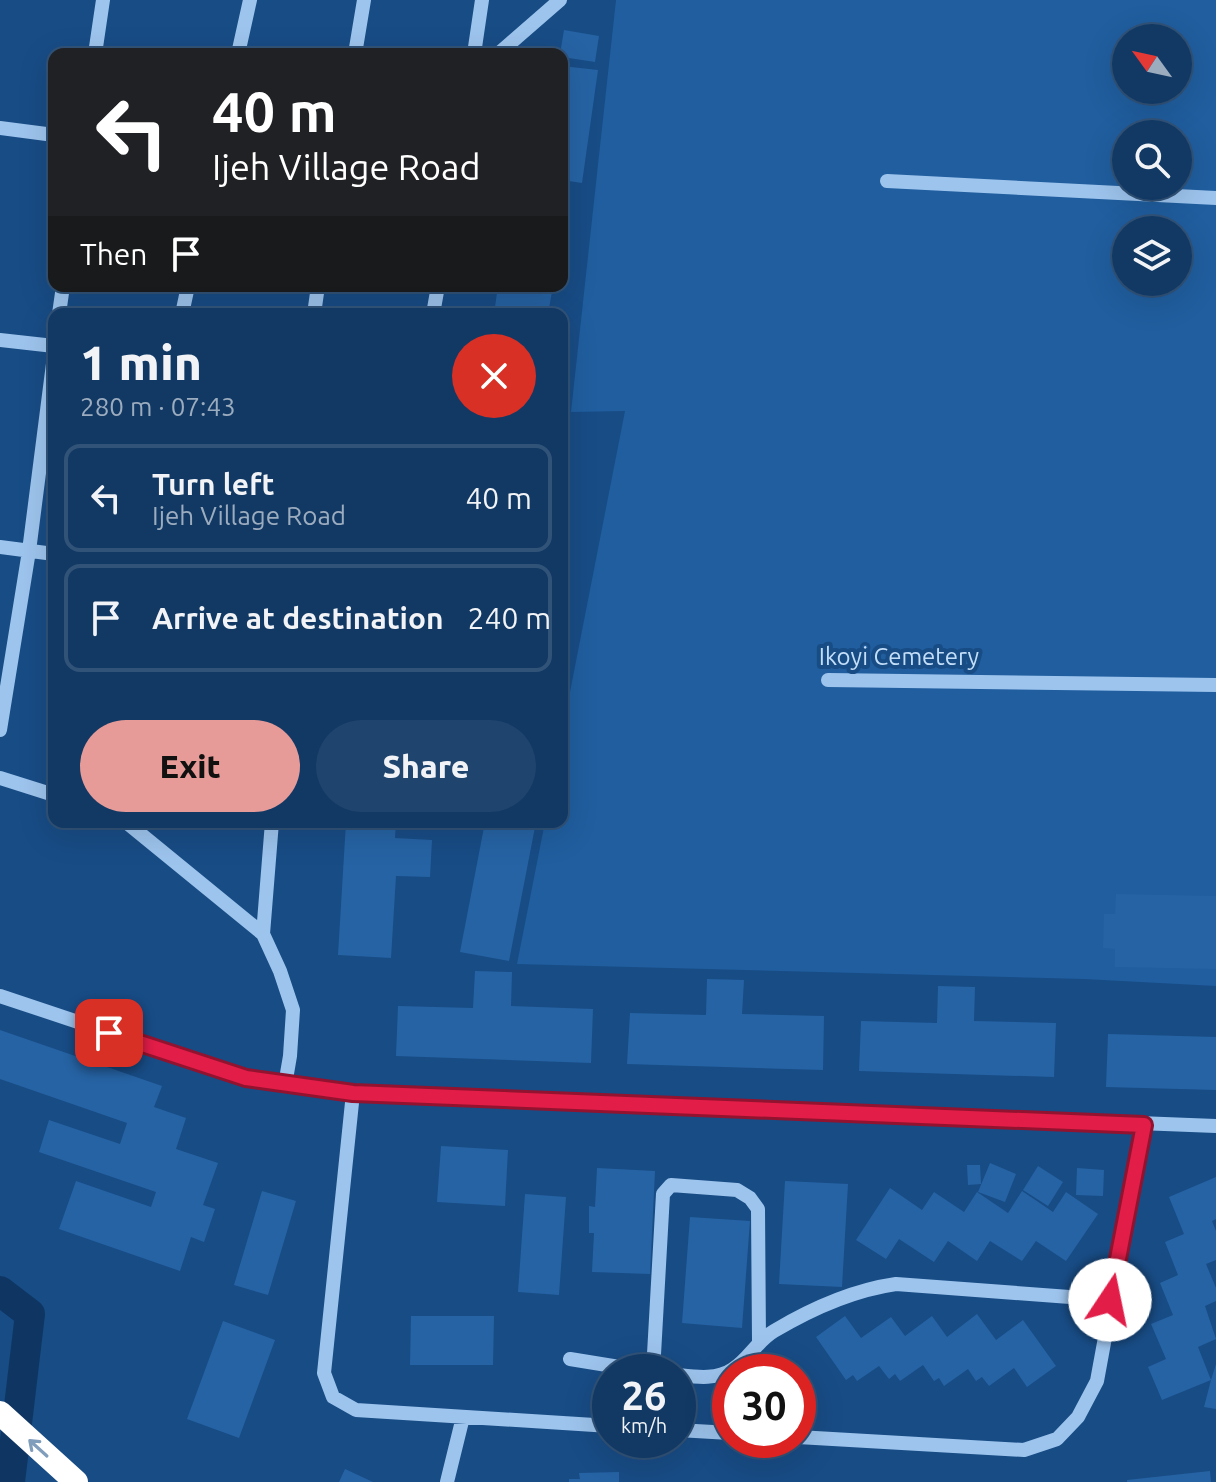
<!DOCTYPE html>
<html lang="en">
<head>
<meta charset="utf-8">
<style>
	:root { --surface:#123964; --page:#1f446d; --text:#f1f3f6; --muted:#9cacbf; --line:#315378; --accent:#e69b98 }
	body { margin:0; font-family:Ubuntu,sans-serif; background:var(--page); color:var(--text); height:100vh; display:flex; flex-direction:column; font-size:30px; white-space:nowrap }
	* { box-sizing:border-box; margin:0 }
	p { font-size:26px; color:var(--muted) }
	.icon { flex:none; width:44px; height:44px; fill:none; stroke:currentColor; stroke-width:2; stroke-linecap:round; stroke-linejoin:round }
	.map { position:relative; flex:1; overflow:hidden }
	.side { position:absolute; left:48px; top:308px; width:520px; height:520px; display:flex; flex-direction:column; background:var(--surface); border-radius:16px; box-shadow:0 8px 32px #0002,0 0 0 2px var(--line) }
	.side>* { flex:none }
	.top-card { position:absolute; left:48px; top:48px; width:520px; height:244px; border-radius:16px; box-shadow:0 8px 32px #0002,0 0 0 2px var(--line); background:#202124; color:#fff; overflow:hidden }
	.needle { width:52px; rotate:303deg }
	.fabs { position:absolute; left:1112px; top:24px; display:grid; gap:16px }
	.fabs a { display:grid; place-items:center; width:80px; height:80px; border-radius:50%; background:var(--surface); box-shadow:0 8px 32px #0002,0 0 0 2px var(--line); font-size:40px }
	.speed { position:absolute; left:592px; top:1354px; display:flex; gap:16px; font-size:40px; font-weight:700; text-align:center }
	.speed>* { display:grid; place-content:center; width:104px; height:104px; border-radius:50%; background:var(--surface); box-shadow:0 8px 32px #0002,0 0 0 2px var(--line); line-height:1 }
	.speed small { font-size:20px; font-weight:400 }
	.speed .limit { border:12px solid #d22; background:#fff; color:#111 }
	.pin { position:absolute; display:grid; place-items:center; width:68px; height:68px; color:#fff; margin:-34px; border-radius:16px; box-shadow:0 4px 12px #0006 }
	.me { position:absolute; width:88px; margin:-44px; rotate:11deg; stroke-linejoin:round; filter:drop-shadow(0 0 6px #0008) }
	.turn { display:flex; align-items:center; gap:28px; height:168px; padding:0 32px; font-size:36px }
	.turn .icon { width:104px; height:104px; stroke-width:2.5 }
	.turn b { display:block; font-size:56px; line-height:68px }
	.then { display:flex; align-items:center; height:76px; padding:0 32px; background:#0003; gap:16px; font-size:30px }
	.round { display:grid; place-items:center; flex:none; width:84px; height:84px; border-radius:42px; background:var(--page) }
	.headline { display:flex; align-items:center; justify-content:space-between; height:136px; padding:0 32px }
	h1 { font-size:48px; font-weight:800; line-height:60px }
	.button { display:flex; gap:16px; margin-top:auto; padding:16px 32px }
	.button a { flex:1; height:92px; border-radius:48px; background:var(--accent); color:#111; font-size:32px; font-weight:800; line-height:92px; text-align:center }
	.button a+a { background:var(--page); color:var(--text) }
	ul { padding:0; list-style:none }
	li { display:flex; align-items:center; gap:24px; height:108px; margin:0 16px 12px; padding:0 16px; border:4px solid var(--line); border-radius:16px }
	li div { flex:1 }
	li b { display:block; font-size:30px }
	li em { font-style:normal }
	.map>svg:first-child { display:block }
	.green { fill:#205e9f; fill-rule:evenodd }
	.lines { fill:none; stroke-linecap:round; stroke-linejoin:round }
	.canal { stroke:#0f3663; stroke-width:30 }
	.building { fill:#2663a4 }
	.minor { stroke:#9dc4ed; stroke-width:14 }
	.highway { stroke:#fff; stroke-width:24 }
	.oneway { stroke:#809dbc }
	.route-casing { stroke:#92132f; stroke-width:20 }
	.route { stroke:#e11d48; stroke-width:14 }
	.labels { text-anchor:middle; stroke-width:8; stroke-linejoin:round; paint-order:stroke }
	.park-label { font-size:24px; fill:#c3def9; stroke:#184c85 }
</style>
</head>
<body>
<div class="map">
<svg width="1216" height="1482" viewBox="0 0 1216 1482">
	<rect width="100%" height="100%" fill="#184c85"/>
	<path class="green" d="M 616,0 L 1216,0 L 1216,986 L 1084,979 L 517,964 L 545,822 L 562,822 L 562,733 L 625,411 L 571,412 ZM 1126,38 L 1178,38 L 1178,90 L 1126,90 ZM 1126,134 L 1178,134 L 1178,186 L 1126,186 ZM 1126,230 L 1178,230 L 1178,282 L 1126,282 Z"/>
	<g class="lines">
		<path class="canal" d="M 0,1291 L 30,1314 L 10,1482"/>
	</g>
	<path class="building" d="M 564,30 L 599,36 L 595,62 L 562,57 L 560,54 Z
		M 562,66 L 598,70 L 582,183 L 562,180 Z
		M 562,203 L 569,204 L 564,243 L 562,243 Z
		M 498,286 L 553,286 L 548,314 L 494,314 Z
		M 346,822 L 396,822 L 395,838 L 432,840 L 430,877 L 396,876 L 391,958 L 338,955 Z
		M 485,822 L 536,822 L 509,961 L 460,952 Z
		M 1116,894 L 1216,896 L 1216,969 L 1115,967 L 1115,949 L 1103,948 L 1104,914 L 1115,914 Z
		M 475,971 L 512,972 L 511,1006 L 593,1009 L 591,1063 L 396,1056 L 398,1006 L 473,1008 Z
		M 707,979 L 744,980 L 742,1014 L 824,1016 L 823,1070 L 627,1064 L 630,1013 L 706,1015 Z
		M 938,986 L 975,987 L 974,1021 L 1056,1023 L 1054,1077 L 859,1071 L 861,1021 L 937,1023 Z
		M 0,1030 L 162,1086 L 154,1107 L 186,1118 L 176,1149 L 218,1163 L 203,1205 L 215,1209 L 204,1242 L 191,1237 L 180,1271 L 59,1229 L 76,1181 L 151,1207 L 156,1192 L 39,1152 L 49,1120 L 120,1144 L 127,1123 L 0,1079 Z
		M 1108,1034 L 1216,1037 L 1216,1090 L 1106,1087 Z
		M 441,1146 L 508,1150 L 505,1206 L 437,1202 Z
		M 990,1163 L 1016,1174 L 1005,1202 L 978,1192 Z
		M 967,1165 L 980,1165 L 981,1184 L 968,1185 Z
		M 1038,1166 L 1063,1182 L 1048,1206 L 1023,1190 Z
		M 597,1168 L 655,1171 L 650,1274 L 592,1272 L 594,1233 L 589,1233 L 589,1206 L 595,1207 Z
		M 1077,1168 L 1104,1170 L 1103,1196 L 1076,1195 Z
		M 1216,1177 L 1216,1219 L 1212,1221 L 1216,1231 L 1216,1260 L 1206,1264 L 1216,1288 L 1216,1301 L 1205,1306 L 1216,1339 L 1198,1347 L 1211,1380 L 1216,1364 L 1216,1409 L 1204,1407 L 1211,1380 L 1162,1400 L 1148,1367 L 1166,1359 L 1151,1324 L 1173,1315 L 1160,1283 L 1178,1275 L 1165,1242 L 1184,1234 L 1169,1197 Z
		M 785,1181 L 848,1184 L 842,1287 L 779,1284 Z
		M 890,1188 L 922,1210 L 934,1192 L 964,1212 L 977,1192 L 1008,1213 L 1022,1191 L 1053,1212 L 1066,1192 L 1098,1214 L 1066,1261 L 1036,1241 L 1022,1261 L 990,1241 L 977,1261 L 948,1241 L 934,1262 L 899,1239 L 886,1259 L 856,1240 Z
		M 262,1191 L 296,1201 L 268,1295 L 234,1285 Z
		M 525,1194 L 566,1197 L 559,1295 L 518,1292 Z
		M 690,1217 L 750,1221 L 742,1328 L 682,1323 Z
		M 977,1314 L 996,1340 L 1023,1320 L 1056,1366 L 1027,1387 L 1014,1368 L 989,1386 L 982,1377 L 976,1381 L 968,1369 L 944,1386 L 939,1378 L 934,1381 L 923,1365 L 900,1381 L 895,1374 L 889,1379 L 879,1366 L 857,1381 L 853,1375 L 846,1380 L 816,1337 L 845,1316 L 861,1338 L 891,1317 L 905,1336 L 932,1316 L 947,1337 Z
		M 411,1316 L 494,1316 L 493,1365 L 410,1365 Z
		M 223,1321 L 275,1340 L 239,1438 L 187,1419 Z
		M 345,1469 L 373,1482 L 339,1482 Z
		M 1210,1471 L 1211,1482 L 1127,1482 L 1127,1480 Z
		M 619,1472 L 619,1482 L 569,1482 L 569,1479 L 580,1479 L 579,1473 Z"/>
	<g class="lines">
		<path class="minor" d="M 95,54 L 103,0
			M 238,54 L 250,0
			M 355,54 L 364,0
			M 474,54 L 482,0
			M 498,54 L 560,0
			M 0,128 L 54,135
			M 887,181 L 1216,198
			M 59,314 L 63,286
			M 182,314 L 188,286
			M 314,314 L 318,286
			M 433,314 L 438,286
			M 0,340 L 54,346
			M 0,547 L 54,554
			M 828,680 L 1216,685
			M 0,730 L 29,551 L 54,356
			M 0,778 L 54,795
			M 126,822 L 263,934 L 280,971 L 293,1010 L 290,1056 L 285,1085
			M 263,934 L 272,822
			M 0,996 L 246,1078 L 353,1093 L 1216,1126
			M 353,1093 L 324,1373 L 333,1397 L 356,1410 L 610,1426
			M 570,1359 L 650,1372
			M 653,1372 L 663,1194 L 671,1185 L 737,1190 L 750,1198 L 758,1209 L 759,1341
			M 678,1375 C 696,1377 717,1380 733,1369 C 749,1359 757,1341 774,1331 C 811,1309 854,1290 896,1284 L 1110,1300
			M 678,1430 L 730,1433
			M 798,1437 L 1024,1450 L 1057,1439 L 1078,1417 L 1097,1381 L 1144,1125
			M 447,1482 L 463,1417"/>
		<path class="highway" d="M 0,1413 L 76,1482"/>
	</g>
	<defs><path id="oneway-shaft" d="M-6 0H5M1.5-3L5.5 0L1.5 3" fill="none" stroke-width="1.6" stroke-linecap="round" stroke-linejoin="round" transform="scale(2)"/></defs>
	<use class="oneway" href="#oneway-shaft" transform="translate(38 1448) rotate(-138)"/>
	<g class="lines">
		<defs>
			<path id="route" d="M 109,1033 L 246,1078 L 353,1093 L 1144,1125 L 1110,1300"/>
		</defs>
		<use href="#route" class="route-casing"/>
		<use href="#route" class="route"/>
	</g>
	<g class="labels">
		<g class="park-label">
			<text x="899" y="665">Ikoyi Cemetery</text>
		</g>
	</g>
</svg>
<div class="fabs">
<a><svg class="needle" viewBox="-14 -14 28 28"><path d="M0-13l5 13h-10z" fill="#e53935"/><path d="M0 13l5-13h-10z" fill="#9cacbf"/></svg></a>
<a><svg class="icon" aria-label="search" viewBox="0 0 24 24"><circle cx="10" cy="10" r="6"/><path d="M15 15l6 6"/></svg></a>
<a><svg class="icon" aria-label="layers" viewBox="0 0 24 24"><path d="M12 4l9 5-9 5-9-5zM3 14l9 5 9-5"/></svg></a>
</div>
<div class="speed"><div>26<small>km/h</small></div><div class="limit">30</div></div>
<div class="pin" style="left:109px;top:1033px;background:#d93025"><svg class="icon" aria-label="arrive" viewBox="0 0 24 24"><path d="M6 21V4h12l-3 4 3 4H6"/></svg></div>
<svg class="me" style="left:1110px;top:1300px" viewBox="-20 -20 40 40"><circle r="19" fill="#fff"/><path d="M0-13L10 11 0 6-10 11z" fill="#e11d48"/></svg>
<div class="top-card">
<div class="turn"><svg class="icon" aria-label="left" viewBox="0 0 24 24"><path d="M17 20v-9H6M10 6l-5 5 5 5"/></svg><div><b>40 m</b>Ijeh Village Road</div></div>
<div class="then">Then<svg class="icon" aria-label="arrive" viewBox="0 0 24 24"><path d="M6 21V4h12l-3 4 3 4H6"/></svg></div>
</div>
<section class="side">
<div class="headline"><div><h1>1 min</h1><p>280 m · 07:43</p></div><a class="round" style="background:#d93025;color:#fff"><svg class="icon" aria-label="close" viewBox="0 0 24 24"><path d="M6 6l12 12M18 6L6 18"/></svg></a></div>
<ul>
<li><svg class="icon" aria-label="left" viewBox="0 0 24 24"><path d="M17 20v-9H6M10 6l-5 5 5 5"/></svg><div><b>Turn left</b><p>Ijeh Village Road</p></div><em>40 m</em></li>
<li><svg class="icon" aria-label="arrive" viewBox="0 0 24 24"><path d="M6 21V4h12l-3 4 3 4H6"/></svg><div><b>Arrive at destination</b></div><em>240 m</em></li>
</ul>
<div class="button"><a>Exit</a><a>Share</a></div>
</section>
</div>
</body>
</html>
